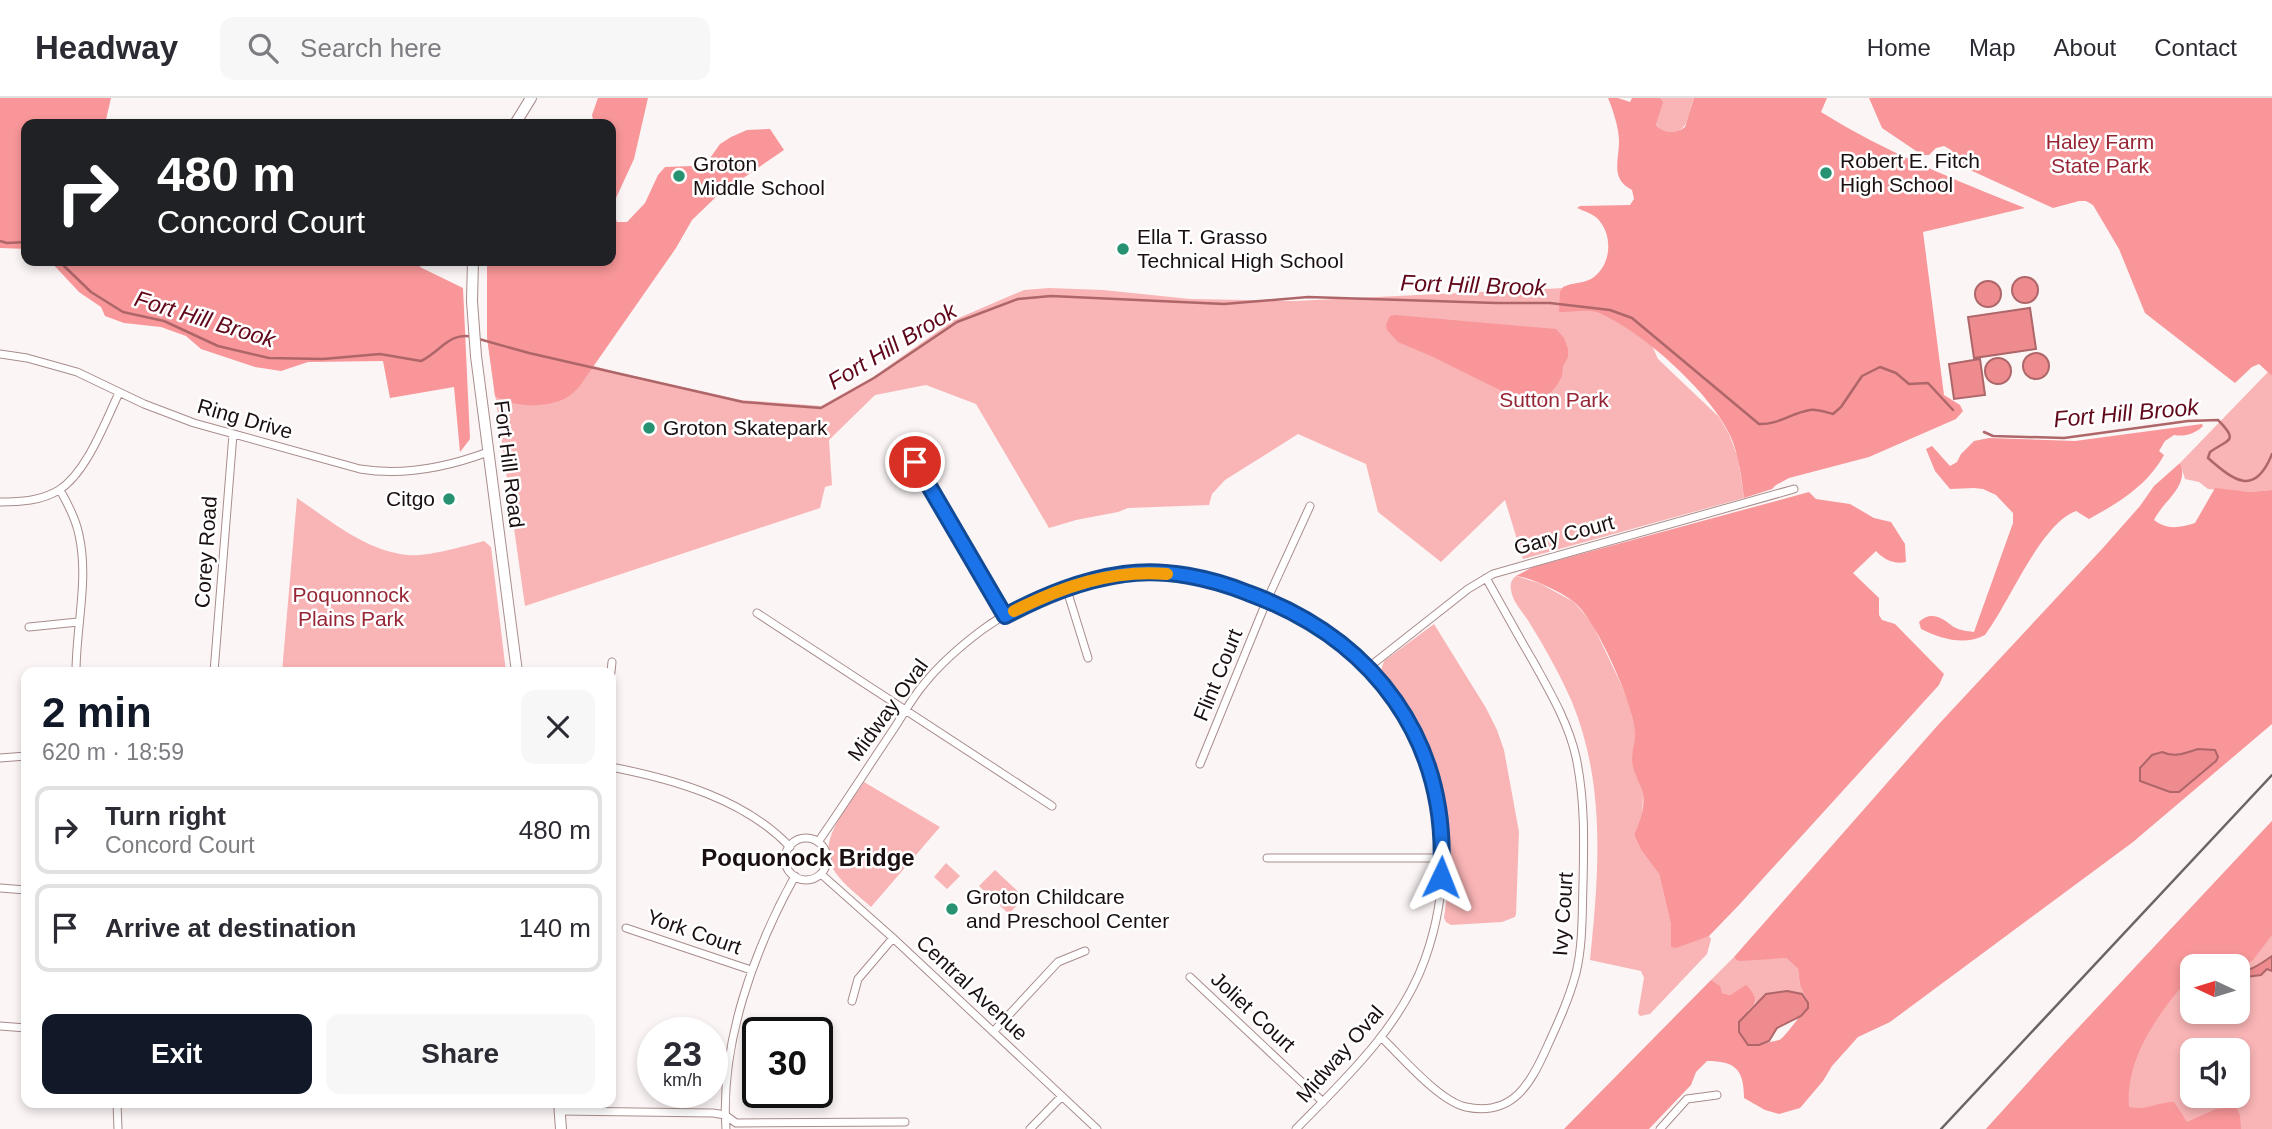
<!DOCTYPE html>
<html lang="en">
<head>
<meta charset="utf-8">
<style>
	:root { --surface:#fff; --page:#f7f7f7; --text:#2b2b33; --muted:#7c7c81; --line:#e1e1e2; --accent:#111827 }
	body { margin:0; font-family:Arial,sans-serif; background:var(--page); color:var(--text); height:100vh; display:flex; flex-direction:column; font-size:26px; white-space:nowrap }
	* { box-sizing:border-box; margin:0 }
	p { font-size:23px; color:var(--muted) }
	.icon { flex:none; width:38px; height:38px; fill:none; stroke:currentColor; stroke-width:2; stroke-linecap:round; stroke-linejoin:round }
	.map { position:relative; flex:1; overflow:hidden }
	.drawer { position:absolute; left:21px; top:569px; width:595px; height:441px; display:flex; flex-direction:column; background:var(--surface); border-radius:14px; box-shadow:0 4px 10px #0003 }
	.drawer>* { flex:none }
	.top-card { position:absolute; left:21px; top:21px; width:595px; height:147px; border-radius:14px; box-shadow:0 4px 10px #0003; background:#202124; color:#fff; overflow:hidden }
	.needle { width:46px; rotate:274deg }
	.buttons { position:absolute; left:2180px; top:856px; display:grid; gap:14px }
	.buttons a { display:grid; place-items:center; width:70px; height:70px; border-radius:14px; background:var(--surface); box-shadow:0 4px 10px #0003; font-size:35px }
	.speed { position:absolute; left:637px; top:919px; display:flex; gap:14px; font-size:35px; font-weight:700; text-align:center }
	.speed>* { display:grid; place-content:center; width:91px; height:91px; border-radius:50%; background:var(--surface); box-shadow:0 4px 10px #0003; line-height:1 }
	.speed small { font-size:18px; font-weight:400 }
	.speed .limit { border:4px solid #111; border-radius:10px; background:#fff; color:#111 }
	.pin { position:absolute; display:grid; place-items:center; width:60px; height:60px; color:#fff; margin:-30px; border:4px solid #fff; border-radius:50%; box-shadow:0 2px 7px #0007 }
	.me { position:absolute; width:77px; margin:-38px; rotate:2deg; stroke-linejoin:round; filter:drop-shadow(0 0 5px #0008) }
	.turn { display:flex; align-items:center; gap:24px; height:147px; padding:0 21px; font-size:32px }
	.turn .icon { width:91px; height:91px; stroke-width:2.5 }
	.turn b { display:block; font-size:49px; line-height:60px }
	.round { display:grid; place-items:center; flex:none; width:74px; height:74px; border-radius:14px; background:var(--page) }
	.overview { display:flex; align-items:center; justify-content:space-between; height:119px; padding:0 21px }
	h1 { font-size:42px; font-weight:600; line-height:52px; color:var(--accent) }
	.button { display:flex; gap:14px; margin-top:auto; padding:14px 21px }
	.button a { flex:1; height:80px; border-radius:14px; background:var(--accent); color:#fff; font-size:28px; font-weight:600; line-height:80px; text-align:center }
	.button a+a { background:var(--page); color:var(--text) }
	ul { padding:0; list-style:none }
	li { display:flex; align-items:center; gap:21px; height:88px; margin:0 14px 10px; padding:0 7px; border:4px solid var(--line); border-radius:14px }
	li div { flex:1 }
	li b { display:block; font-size:26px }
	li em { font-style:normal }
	header { display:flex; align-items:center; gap:42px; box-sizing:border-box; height:98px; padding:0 35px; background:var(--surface); border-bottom:2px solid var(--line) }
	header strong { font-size:33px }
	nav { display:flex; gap:38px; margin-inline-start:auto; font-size:24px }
	.search { width:490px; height:63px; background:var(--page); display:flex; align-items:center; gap:18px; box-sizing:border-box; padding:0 24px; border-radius:14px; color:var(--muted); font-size:26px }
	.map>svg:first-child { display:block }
	.green { fill:#f9b4b5; fill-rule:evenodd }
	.forest { fill:#f89699 }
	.water { fill:#ed8b8f; stroke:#ae6669; stroke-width:2 }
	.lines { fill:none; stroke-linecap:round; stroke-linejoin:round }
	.stream { stroke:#ae6669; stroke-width:2.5 }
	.minor-casing { stroke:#a98c8c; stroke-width:9 }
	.primary-casing { stroke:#a98c8c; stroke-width:12 }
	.minor { stroke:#fff; stroke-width:7 }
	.primary { stroke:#fff; stroke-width:10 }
	.rail { stroke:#6c6364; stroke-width:2.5 }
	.route-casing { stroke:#114b97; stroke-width:18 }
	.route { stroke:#1a73e8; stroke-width:12 }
	.slow { stroke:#f59e0b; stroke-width:12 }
	.poi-dot { fill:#269272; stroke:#fff; stroke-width:2.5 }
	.labels { text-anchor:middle; stroke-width:5; stroke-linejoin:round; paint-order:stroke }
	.park-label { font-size:21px; fill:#972535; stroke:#fff }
	.poi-label { font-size:21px; fill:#1b1011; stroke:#fff; text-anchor:start }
	.street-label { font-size:21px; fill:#1b1011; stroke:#fff }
	.water-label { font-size:23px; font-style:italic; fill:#600719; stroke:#fff }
	.quarter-label { font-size:24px; font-weight:bold; fill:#1b1011; stroke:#fff }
</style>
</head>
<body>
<header>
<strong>Headway</strong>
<div class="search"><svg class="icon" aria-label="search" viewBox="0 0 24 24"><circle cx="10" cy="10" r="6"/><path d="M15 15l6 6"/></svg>Search here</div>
<nav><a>Home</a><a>Map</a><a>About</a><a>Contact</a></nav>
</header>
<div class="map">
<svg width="2272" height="1031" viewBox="0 0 2272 1031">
	<rect width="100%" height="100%" fill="#fcf5f5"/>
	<path class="green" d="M 1660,0 L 1694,0 C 1689,11 1689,34 1673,34 C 1666,35 1661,32 1656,27 L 1662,4 Z
		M 1625,187 L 1658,261 L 1719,319 L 1729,336 L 1738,360 L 1744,400 L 1523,461 L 1505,402 L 1441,464 L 1378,414 L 1366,366 L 1298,336 L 1225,382 L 1212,396 L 1209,407 L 1128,410 L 1118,414 L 1076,422 L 1049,430 L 976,306 L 926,287 L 875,297 L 829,342 L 832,387 L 825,389 L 820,410 L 525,508 L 487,239 L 620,275 L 741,302 L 821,308 L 873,279 L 954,222 L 1024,192 L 1049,190 L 1103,192 L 1190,201 L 1295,203 Z
		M 2268,274 L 2272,278 L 2272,392 L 2250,394 L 2208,391 L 2199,384 L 2185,381 L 2180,365 Z
		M 297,400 C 331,423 366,453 408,457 C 428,459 464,448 484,443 L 491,449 L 506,574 L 282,574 Z
		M 1516,478 L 1539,485 L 1574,504 L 1592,525 L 1620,584 L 1630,608 L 1636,635 L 1632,660 L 1643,696 L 1642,720 L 1634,737 L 1641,752 L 1659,776 L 1671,827 L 1671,849 L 1709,838 L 1711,841 L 1707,856 L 1650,916 L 1640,918 L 1638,915 L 1644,880 L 1641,873 L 1590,862 C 1599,775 1606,687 1572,604 C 1561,579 1547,553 1532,529 C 1526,517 1513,506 1511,492 C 1510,486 1511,482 1516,478 Z
		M 1434,526 L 1486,610 L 1497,632 L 1504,652 L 1519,734 L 1516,816 L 1515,819 L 1502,824 L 1451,827 L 1446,824 L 1444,820 C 1455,743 1450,680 1409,612 C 1401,598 1390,586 1381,572 L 1384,563 Z
		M 864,684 L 940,729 L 871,809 C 859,798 844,787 835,774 C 814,744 848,709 864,684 Z
		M 2272,723 L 2272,858 C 2262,865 2251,873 2238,874 L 2238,868 L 2221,868 L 2218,864 L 2216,864 L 2219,868 L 2193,868 L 2193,914 L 2238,914 L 2238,880 L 2251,879 L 2267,871 L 2272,873 L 2272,1031 L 1986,1031 L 2052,958 ZM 2193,952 L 2238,952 L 2238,998 L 2193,998 Z
		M 946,765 L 960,778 L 947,791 L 934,779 Z
		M 995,772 L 1024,799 L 1009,816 L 979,788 Z
		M 1734,859 L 1736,862 L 1786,860 L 1798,871 L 1800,887 L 1806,900 L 1802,896 L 1766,896 L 1755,907 C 1757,898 1753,894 1746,888 L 1730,897 L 1722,895 L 1711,882 Z"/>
	<path class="forest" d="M 0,0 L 111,0 L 105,26 L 26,26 L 26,151 L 0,150 Z
		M 598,0 L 648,0 L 634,61 L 616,100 L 613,114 L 617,124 L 627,124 L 645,105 L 658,77 L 665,69 L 692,68 L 708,63 L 720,46 L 731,39 L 747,32 L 770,31 L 784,52 L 717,98 L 692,122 L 676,150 L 579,289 C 575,293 571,297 566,300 C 546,310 514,310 495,298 L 487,239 L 487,163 L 544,163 L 570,166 L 574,163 L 611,163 L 611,26 L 594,26 L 592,17 Z
		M 1608,0 L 1618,0 L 1630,4 L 1632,0 L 1660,0 L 1663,4 L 1656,27 C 1664,36 1676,36 1685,29 L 1694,0 L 1827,0 L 1821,14 C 1885,54 1955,82 2025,110 L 1923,134 L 1944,297 L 1960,307 L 1963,313 L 1956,321 L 1869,359 L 1789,380 L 1776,387 L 1772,391 L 1744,400 C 1741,378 1739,357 1730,337 C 1710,294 1641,232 1597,214 C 1590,211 1568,214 1559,214 L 1560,194 L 1563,189 C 1573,184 1585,186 1594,179 C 1612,165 1613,136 1597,120 C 1591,115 1584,113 1577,110 L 1580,108 L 1630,107 L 1634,101 L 1632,92 C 1610,81 1619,63 1619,43 C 1619,30 1613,12 1608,0 Z
		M 1869,0 L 2272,0 L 2272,278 L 2259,266 L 2252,269 L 2235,285 L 2145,215 L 2119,151 L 2093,107 L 2086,103 L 2079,103 L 2053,110 L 1957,66 L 1951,52 L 1944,48 L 1936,50 L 1929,57 L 1922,57 L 1882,30 Z
		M 50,163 L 424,163 L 420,169 L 463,190 L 470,341 L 460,354 L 454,289 L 390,300 L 383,263 L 308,264 L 281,273 L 255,269 L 201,251 L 186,238 L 161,229 L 124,225 L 105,218 L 101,209 L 79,194 Z
		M 1395,217 L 1556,231 L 1564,240 L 1568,251 L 1568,259 L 1563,268 L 1562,278 L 1557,287 L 1539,309 L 1532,310 L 1522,300 L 1504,294 L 1431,258 L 1398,244 L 1387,232 L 1386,227 L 1390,218 Z
		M 2202,326 L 2203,328 C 2195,336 2184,339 2174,337 L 2165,343 L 2159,353 L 2164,357 C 2147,388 2118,405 2089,421 L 2076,413 C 2040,426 2009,506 1985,537 C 1965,548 1941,541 1921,531 L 1919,524 C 1930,513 1941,519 1951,527 C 1957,532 1966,533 1974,534 L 2013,425 L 2013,415 L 1996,397 L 1983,391 L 1974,390 L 1950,391 L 1935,373 L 1926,351 L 1932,348 L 1950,368 L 1957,364 L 1961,356 L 1974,343 L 1989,340 L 2075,343 Z
		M 2180,365 C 2190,388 2163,403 2154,422 C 2167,432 2179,430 2195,425 L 2215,390 L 2250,394 L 2272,392 L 2272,626 L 2133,744 L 1890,924 L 1858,939 L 1832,968 L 1823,983 L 1800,1010 L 1779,1016 L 1765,1012 L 1744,1000 C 1744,971 1735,963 1707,963 L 1696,974 L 1691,987 L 1649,1031 L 1564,1031 L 1711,882 L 1720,888 L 1722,895 L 1730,897 L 1746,887 C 1756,897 1760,903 1748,913 L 1764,946 C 1769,943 1776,944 1781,941 C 1785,938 1806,911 1808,905 L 1800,887 L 1798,871 L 1786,860 L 1740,863 L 1736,862 L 1734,859 L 1938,627 L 2102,451 L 2140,408 L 2154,388 Z
		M 1809,394 L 1816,401 L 1850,406 L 1874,420 L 1891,424 L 1905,446 L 1906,464 C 1894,467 1883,461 1876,453 L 1853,475 L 1879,500 L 1879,517 L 1882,522 L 1895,526 L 1944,576 L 1939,587 L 1738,808 L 1709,838 L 1676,850 L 1671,849 L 1671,827 L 1659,776 L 1641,752 L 1634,737 C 1640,724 1645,711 1643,696 C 1640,684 1632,673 1632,660 C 1632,651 1636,642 1635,633 C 1633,605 1596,521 1574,504 C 1563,495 1530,479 1516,478 L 1533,469 Z
		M 2272,723 L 2272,837 L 2253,862 L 2246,867 L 2221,868 L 2219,864 L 2215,864 L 2193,868 L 2193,875 C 2161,912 2125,958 2129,1009 C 2149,1013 2156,1004 2174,1004 L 2187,1024 L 2216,1011 L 2236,1009 L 2240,1017 L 2241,1031 L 1986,1031 L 2052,958 Z"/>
	<path class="water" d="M2012 192a13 13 0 1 1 26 0a13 13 0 1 1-26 0Z
		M1975 196a13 13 0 1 1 26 0a13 13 0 1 1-26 0Z
		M 2030,210 L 2036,251 L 1974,260 L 1968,219 Z
		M2023 268a13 13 0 1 1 26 0a13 13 0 1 1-26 0Z
		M1985 273a13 13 0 1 1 26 0a13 13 0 1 1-26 0Z
		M 1980,261 L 1985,297 L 1954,301 L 1949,266 Z
		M 2198,651 L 2215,652 L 2218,659 L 2216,663 L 2179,694 L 2170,694 L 2140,683 L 2140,670 L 2152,657 L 2162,654 C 2175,660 2185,655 2198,651 Z
		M 2272,858 L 2272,873 L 2267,871 L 2261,877 L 2238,880 L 2238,874 C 2251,873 2262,865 2272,858 Z
		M 1787,893 L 1802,896 L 1808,905 L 1808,910 L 1801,918 L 1777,930 L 1769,943 L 1759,947 L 1748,947 L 1739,934 L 1739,924 L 1766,896 Z"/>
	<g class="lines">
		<path class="stream" d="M 0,143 L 7,145 L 26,144
			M 62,163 L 64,168 L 91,194 L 123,214 L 164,223 L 218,248 L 269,260 L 323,261 L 380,256 L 421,263 C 440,254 450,233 473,239
			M 479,241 L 529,255 L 743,304 L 821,310 L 874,280 L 957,224 L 1018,201 L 1051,198 L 1224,206 L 1308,199 L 1496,205 L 1550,205 L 1610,212 L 1632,220 L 1759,326 C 1778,327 1791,315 1810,312 C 1817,311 1825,314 1833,316 L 1841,309 L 1862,278 L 1880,269 L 1896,275 L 1909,286 L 1928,285 L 1953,312
			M 1984,334 L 1993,338 L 2064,340 L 2188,323 L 2218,322 C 2240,344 2228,341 2210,354 L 2208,360 C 2234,383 2255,399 2272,356"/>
		<defs>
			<path id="minor" d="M 0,256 L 27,260 L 77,274 L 144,306 L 194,325 L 360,371 C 403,378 448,369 488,354
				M 915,364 L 1005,518
				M 60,392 C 68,406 76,421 79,437 C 89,481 76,529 76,574
				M 0,404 C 20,404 41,403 59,392 C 87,374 105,324 119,295
				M 1066,489 L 1088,560
				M 757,515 L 1052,708
				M 29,529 L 78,524
				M 1369,569 L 1468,491 L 1493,476 L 1794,391
				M 214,574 L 233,336
				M 611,574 L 612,564
				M 0,660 L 26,658
				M 1200,666 L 1267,502 L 1310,408
				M 611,669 C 673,681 745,701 790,749
				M785 761a21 21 0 1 1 42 0a21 21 0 1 1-42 0Z
				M 818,744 C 844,707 868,669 893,632 C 903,617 912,600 924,586 C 940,566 962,547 982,532 C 1023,502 1074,483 1124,476 C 1203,464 1314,512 1369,569 C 1442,646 1460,763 1425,861 C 1401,929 1345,981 1296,1031
				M 1267,760 L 1443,760
				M 821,776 L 893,840 L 1097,1031
				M 0,790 L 26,792
				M 626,830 L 751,872
				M 1190,879 L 1323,1004
				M 852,903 L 858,881 L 893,840
				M 0,928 L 26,930
				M 993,934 L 1058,864 L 1085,853
				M 1381,939 C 1402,959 1439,1003 1466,1009 C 1513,1019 1531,985 1547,949 C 1558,925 1569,901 1576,875 C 1583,846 1582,816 1583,786 C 1584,743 1585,702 1576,659 C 1568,624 1550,594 1533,563 C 1517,536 1502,508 1486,480
				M 117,1004 L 118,1031
				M 560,1013 L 713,1015 L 725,1017 L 736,1025 L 905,1024
				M 726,1031 C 720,946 754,852 795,778
				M 1030,1031 L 1062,998
				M 1660,1031 L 1687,1001 L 1717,997"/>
			<path id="primary" d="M 515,26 L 531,0
				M 473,163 L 472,203 L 476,258 L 517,574
				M 559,1004 L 561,1031"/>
		</defs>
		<use href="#minor" class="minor-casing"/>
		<use href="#primary" class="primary-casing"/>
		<use href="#minor" class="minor"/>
		<use href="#primary" class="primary"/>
		<path class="rail" d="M 1941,1031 L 2272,677"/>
	</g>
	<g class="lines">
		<defs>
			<path id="route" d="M 915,364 L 1005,518 C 1043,498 1081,482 1124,476 C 1165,470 1211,480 1248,495 C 1374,541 1450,642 1441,779"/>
		</defs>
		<use href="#route" class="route-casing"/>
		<use href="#route" class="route"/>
		<path class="slow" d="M 1014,513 C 1062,489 1112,471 1167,476"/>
	</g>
	<g class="poi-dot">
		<circle cx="1826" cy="75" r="7"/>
		<circle cx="679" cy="78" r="7"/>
		<circle cx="1123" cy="151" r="7"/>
		<circle cx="649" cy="330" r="7"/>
		<circle cx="449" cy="401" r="7"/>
		<circle cx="952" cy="811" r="7"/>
	</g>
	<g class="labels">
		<g class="park-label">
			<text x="2100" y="51">Haley Farm<tspan x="2100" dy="24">State Park</tspan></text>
			<text x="1554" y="309">Sutton Park</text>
			<text x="351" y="504">Poquonnock<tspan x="351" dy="24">Plains Park</tspan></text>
		</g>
		<g class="poi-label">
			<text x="1840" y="70">Robert E. Fitch<tspan x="1840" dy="24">High School</tspan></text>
			<text x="693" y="73">Groton<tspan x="693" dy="24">Middle School</tspan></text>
			<text x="1137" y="146">Ella T. Grasso<tspan x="1137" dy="24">Technical High School</tspan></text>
			<text x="663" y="337">Groton Skatepark</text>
			<text x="435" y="408" text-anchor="end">Citgo</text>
			<text x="966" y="806">Groton Childcare<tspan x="966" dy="24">and Preschool Center</tspan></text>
		</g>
		<g class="street-label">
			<text transform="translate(245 321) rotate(16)" y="7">Ring Drive</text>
			<text transform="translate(509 366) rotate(83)" y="7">Fort Hill Road</text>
			<text transform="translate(1564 437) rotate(-15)" y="7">Gary Court</text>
			<text transform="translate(206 454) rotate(-86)" y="7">Corey Road</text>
			<text transform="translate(1218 577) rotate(-68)" y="7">Flint Court</text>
			<text transform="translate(888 612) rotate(-54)" y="7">Midway Oval</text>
			<text transform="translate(1563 816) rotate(-86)" y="7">Ivy Court</text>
			<text transform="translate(694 834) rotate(19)" y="7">York Court</text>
			<text transform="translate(972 890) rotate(43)" y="7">Central Avenue</text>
			<text transform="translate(1253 914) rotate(43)" y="7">Joliet Court</text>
			<text transform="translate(1340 956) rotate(-49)" y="7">Midway Oval</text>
		</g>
		<g class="water-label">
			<text transform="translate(1473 187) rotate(2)" y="8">Fort Hill Brook</text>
			<text transform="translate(205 221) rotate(17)" y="8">Fort Hill Brook</text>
			<text transform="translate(892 248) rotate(-31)" y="8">Fort Hill Brook</text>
			<text transform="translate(2126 315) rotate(-5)" y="8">Fort Hill Brook</text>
		</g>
		<g class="quarter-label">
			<text x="808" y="768">Poquonock Bridge</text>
		</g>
	</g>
</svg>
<div class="buttons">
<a><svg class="needle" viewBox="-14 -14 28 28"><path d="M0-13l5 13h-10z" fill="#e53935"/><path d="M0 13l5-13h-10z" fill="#7c7c81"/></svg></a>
<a><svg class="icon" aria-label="sound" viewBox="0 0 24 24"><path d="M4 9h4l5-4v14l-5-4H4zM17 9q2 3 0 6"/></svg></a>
</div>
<div class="speed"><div>23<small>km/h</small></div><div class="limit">30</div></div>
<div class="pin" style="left:915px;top:364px;background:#d93025"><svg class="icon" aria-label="arrive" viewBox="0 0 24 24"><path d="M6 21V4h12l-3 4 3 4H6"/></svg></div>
<svg class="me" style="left:1441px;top:779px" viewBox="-20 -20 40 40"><path d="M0-17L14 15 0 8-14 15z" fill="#1a73e8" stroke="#fff" stroke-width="4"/></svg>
<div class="top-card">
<div class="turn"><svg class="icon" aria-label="right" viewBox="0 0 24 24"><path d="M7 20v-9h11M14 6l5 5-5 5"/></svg><div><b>480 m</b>Concord Court</div></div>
</div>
<section class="drawer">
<div class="overview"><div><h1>2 min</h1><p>620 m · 18:59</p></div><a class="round"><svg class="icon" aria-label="close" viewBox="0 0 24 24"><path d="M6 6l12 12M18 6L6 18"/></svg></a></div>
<ul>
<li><svg class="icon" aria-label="right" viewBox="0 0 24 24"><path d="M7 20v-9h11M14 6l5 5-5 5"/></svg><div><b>Turn right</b><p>Concord Court</p></div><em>480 m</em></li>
<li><svg class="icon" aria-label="arrive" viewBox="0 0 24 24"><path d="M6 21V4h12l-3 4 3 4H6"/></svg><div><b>Arrive at destination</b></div><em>140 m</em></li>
</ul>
<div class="button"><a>Exit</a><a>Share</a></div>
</section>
</div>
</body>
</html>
